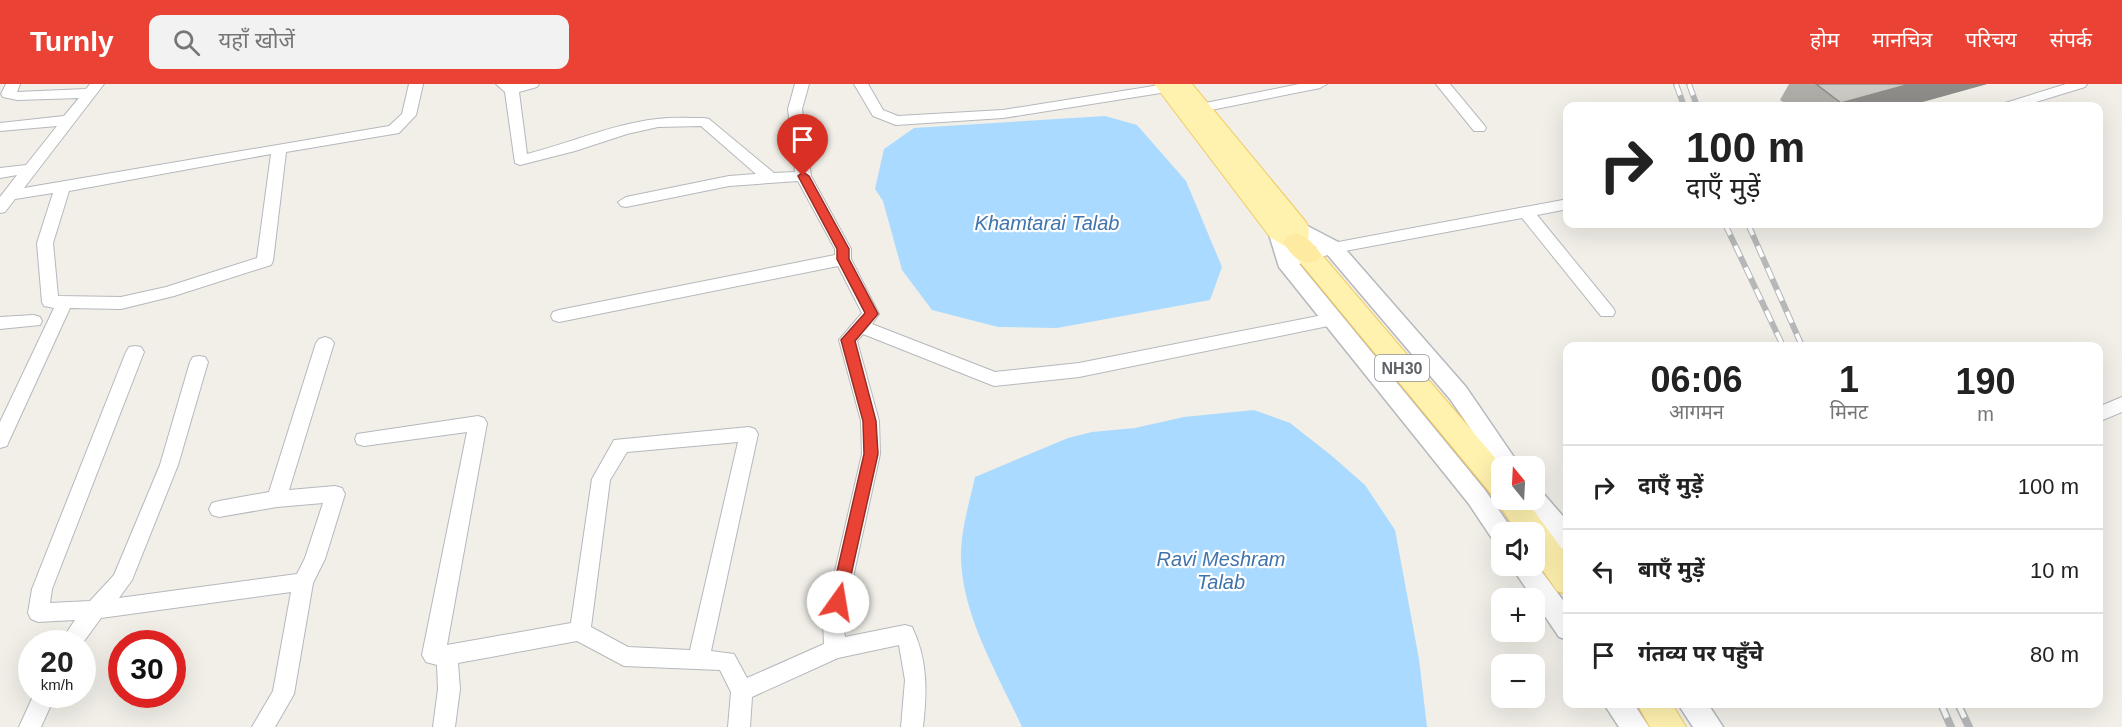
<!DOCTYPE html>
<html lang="hi">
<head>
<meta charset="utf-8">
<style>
	:root { --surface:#fff; --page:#f2f2f2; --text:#222; --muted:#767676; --line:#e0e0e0; --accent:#ea4335 }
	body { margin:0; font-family:Helvetica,"Noto Sans Devanagari",sans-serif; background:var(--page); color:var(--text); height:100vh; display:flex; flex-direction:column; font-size:22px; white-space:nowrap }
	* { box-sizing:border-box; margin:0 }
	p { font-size:20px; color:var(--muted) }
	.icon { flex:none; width:33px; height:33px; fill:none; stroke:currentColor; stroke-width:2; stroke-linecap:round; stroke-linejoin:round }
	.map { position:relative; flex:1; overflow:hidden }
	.sheet { position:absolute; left:1563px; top:258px; width:540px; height:366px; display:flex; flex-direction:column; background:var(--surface); border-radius:12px; box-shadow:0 6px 24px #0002 }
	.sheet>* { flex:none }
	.hud { position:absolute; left:1563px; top:18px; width:540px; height:126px; border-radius:12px; box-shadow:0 6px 24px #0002; background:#fff; color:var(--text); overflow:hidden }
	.needle { width:39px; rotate:342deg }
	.controls { position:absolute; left:1491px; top:372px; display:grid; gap:12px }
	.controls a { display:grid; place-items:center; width:54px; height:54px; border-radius:12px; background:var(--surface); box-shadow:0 6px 24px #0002; font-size:30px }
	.speed { position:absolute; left:18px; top:546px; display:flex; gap:12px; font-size:30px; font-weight:700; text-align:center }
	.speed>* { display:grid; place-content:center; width:78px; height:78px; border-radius:50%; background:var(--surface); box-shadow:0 6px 24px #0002; line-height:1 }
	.speed small { font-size:15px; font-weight:400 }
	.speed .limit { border:9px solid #d22; background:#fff; color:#111 }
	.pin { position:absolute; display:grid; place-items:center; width:51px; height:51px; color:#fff; margin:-62px -26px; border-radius:50% 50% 50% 0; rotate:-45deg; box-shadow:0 0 6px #0007 }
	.pin .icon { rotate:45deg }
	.me { position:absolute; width:66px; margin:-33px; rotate:13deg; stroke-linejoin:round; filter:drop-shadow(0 0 4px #0008) }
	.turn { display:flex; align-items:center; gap:21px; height:126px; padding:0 24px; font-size:27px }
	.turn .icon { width:78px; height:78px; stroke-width:2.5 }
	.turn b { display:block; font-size:42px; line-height:51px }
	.eta { display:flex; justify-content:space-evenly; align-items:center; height:102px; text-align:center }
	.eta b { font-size:36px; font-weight:800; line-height:42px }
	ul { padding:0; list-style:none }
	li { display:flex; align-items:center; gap:18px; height:84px; padding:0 24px; border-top:2px solid var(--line) }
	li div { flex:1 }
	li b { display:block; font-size:22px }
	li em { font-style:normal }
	header { display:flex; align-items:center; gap:36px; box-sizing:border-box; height:84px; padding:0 30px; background:var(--accent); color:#fff }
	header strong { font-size:28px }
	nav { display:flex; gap:33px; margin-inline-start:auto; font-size:21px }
	.search { width:420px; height:54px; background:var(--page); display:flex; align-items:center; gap:15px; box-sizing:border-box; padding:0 21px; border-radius:12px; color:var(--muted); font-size:22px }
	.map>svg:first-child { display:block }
	.water { fill:#aadaff }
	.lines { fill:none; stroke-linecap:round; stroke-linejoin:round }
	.minor-casing { stroke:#b5b8bc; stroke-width:2 }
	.tertiary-casing { stroke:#b5b8bc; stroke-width:3 }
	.primary-casing { stroke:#f2c960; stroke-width:2 }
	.trunk-casing { stroke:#f9ab00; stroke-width:3 }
	.minor { fill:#fff; fill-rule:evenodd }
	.tertiary { fill:#fff; fill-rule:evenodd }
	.primary { fill:#fff2af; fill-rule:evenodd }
	.trunk { fill:#feeaa1; fill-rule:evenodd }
	.rail-far1-casing { stroke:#b6b7b8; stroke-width:6 }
	.rail-casing { stroke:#b6b7b8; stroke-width:8 }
	.rail-far1 { stroke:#fff; stroke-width:4; stroke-dasharray:12; stroke-linecap:butt }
	.rail { stroke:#fff; stroke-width:5; stroke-dasharray:15; stroke-linecap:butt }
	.wall { fill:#afaea9 }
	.shaded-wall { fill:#8f8d8a }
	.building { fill:#cccac5; stroke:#8f8d8a; stroke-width:1.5 }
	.route { fill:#ea4335; stroke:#982c22; stroke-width:1.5 }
	.labels { text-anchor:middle; stroke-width:4.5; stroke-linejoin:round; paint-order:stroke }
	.shield { fill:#fff; stroke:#8f9295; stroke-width:1.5 }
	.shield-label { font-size:16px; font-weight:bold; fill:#5f6368 }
	.water-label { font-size:20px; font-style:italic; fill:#4174aa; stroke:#fff }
</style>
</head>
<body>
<header>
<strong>Turnly</strong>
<div class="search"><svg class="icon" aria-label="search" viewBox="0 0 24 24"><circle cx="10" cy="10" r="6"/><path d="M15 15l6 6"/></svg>यहाँ खोजें</div>
<nav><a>होम</a><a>मानचित्र</a><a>परिचय</a><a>संपर्क</a></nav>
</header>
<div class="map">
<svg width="2122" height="643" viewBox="0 0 2122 643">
	<rect width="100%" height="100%" fill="#f1efe8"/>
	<path class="water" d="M 1105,32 L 1137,41 L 1186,97 L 1222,183 L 1210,216 L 1057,244 L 998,243 L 932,226 L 902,186 L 883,117 L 875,105 L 884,65 L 914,44 Z
		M 1254,326 L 1290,339 L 1332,372 L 1365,401 L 1395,446 L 1419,575 L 1427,643 L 1022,643 C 997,588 959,527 961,466 C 962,442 970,416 975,393 L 1068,354 L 1092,348 L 1135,344 L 1184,333 Z"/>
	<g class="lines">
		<defs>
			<path id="minor" d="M 6,0 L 20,0 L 17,8 L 86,5 L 90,0 L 104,0 L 24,104 L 389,42 L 402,30 L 409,0 L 423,0 L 416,31 L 399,49 L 286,68 L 273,177 L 271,181 L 174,212 L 121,225 L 70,224 L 9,357 L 7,362 L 0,364 L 0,338 L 54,224 L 44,222 L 42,218 L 37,159 L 53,109 L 15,115 L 5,128 L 0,129 L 0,113 L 17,91 L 0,94 L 0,84 L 26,81 L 57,42 L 0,47 L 0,39 L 64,32 L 79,14 L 17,16 L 3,13 L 1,10 ZM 271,70 L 257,174 L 166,203 L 121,213 L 58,212 L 53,159 L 69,107 Z
				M 496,0 L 539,0 L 537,3 L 519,8 L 527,70 C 570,59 613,40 657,35 C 673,33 689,34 704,34 L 709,35 L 774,89 L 795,88 L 788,25 L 795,0 L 809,0 L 802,25 L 811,92 L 851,165 L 851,175 L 879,230 L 872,240 L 995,288 L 1079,279 L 1333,229 L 1339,231 L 1341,235 L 1339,239 L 1333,241 L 1079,293 L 994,302 L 863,250 L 857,257 L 879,337 L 880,370 L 843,539 L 845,553 L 905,541 L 912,543 C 928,576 927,608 923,643 L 901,643 L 905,596 L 899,561 L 838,574 L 752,613 L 750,643 L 728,643 L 731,608 L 720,586 L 624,582 L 577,557 L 458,579 L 460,605 L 455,643 L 433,643 L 438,605 L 437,581 L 426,578 L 422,571 L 467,348 L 364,362 L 357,360 L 355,355 L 357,350 L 478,332 L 484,334 L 487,339 L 447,561 L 571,539 L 592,395 L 614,356 L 749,343 L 755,345 L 758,350 L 711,567 L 734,570 L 747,594 L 824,560 L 823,539 L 862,370 L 861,337 L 839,256 L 862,229 L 838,182 L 559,238 L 553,236 L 551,232 L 553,228 L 559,226 L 835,171 L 835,165 L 798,97 L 729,102 L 626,123 L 621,122 L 618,118 L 626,113 L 729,92 L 756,90 L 701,42 L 658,43 L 627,50 L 575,67 L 520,81 L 515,79 L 505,8 ZM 738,358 L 690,566 L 628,563 L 591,543 L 610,396 L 627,368 Z
				M 854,0 L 868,0 L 883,26 L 898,32 L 1003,26 L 1166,0 L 1174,4 L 1167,8 L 1003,34 L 896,41 L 873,32 Z
				M 1299,0 L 1327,0 L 1320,4 L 1186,31 L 1179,27 L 1186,23 Z
				M 1436,0 L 1450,0 L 1484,41 L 1486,44 L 1484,47 L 1474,47 Z
				M 2066,0 L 2087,0 L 2085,3 L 2023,22 L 2003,22 L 2005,19 Z
				M 1568,115 L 1568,125 L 1537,131 L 1613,224 L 1615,228 L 1613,232 L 1601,232 L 1522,134 L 1334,169 L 1296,181 L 1290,179 L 1288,175 L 1290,171 L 1333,159 Z
				M 34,231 L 40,233 L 42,237 L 40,241 L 0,245 L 0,233 Z
				M 325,253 L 331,255 L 334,259 L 289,406 L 335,402 L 342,404 L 345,410 L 325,475 L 313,499 L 294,610 L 275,643 L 252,643 L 273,607 L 291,508 L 101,534 L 82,560 L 59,560 L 75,536 L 38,538 L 31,535 L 28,529 L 32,505 L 126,268 L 129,263 L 135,262 L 141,263 L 144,268 L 52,505 L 50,519 L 90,517 L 114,491 L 160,381 L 190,278 L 193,273 L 199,272 L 205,273 L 208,278 L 178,381 L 132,496 L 119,514 L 297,490 L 305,474 L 323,419 L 277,423 L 219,433 L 212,431 L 209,425 L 212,419 L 219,417 L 269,408 L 316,259 L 319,255 Z
				M 2122,313 L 2122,328 L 2098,338 L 2098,323 Z
				M 34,610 L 56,610 L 41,643 L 19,643 Z"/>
			<path id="tertiary" d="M 1298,137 L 1340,159 L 1466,303 L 1520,382 L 1502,382 L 1501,389 L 1450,315 L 1326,169 L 1291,149 L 1288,144 L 1291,139 Z
				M 1278,140 L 1285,142 L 1296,176 L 1485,406 L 1514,448 L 1502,448 L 1502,459 L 1493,456 L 1469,420 L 1279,183 L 1268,147 L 1271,142 Z
				M 1534,405 L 1542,408 L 1568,438 L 1568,467 L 1559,464 L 1526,422 L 1522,416 L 1534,416 Z
				M 1534,477 L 1568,523 L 1568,556 L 1559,553 L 1511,482 L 1534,482 Z
				M 1604,620 L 1634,620 L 1649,643 L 1619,643 Z
				M 1678,620 L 1708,620 L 1723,643 L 1693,643 Z"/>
			<path id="primary" d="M 1154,0 L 1192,0 L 1306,138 C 1311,147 1309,156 1304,164 C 1290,168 1281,160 1270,153 Z
				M 1308,163 L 1317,165 L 1502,382 L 1502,416 L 1526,416 L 1568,473 L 1568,511 L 1557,507 L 1534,474 L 1534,448 L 1517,448 L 1496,416 L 1497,413 L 1492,411 L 1299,177 L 1296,171 L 1299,165 Z
				M 1637,620 L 1672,620 L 1686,643 L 1650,643 Z"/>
			<path id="trunk" d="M 1296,149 C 1308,153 1315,161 1321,171 L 1317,177 C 1300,182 1292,172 1283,158 L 1287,152 Z"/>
		</defs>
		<use href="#minor" class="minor-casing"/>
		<use href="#tertiary" class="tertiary-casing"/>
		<use href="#primary" class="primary-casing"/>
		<use href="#trunk" class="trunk-casing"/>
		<use href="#minor" class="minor"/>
		<use href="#tertiary" class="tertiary"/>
		<use href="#primary" class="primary"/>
		<use href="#trunk" class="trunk"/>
		<defs>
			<path id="rail-far1" d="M 1676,0 L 1684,22
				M 1689,0 L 1697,22
				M 1725,140 L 1783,262
				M 1748,140 L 1802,262"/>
			<path id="rail" d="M 1941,620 L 1951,643
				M 1958,620 L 1969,643"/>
		</defs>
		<use href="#rail-far1" class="rail-far1-casing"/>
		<use href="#rail" class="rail-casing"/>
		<use href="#rail-far1" class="rail-far1"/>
		<use href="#rail" class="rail"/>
	</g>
	<path class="wall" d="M 1789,0 L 1987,0 L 1908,22 L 1789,22 L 1780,16 Z"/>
	<path class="shaded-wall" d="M 1910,0 L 1987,0 L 1908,22 L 1839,22 L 1841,19 Z"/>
	<path class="building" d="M 1816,0 L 1910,0 L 1841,19 Z"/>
	<path class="route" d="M 803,88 L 809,92 L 849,165 L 849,175 L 878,230 L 855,257 L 876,337 L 878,370 L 845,518 L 843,523 L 838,525 L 832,523 L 830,518 L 864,370 L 863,337 L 841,256 L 865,229 L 837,175 L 837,165 L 798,92 Z"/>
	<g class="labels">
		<rect class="shield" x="1375" y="271" width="54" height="26" rx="4.5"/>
		<g class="shield-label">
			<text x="1402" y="290">NH30</text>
		</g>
		<g class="water-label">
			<text x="1047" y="146">Khamtarai Talab</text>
			<text x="1221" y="482">Ravi Meshram<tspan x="1221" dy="23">Talab</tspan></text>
		</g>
	</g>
</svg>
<div class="controls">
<a><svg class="needle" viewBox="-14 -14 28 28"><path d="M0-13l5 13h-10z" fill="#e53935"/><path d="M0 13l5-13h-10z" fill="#767676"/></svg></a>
<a><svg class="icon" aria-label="sound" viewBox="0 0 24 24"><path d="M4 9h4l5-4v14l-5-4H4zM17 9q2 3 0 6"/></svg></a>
<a>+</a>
<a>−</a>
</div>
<div class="speed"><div>20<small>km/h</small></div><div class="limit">30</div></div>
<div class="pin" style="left:803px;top:92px;background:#d93025"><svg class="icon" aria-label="arrive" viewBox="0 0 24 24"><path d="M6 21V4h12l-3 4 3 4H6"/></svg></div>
<svg class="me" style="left:838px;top:518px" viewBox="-20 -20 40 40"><circle r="19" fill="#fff"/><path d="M0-13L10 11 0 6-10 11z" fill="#ea4335"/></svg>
<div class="hud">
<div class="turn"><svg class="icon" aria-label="right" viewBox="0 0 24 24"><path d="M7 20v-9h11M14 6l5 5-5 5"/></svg><div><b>100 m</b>दाएँ मुड़ें</div></div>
</div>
<section class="sheet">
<div class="eta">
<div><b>06:06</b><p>आगमन</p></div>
<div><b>1</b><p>मिनट</p></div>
<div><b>190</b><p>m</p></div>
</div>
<ul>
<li><svg class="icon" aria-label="right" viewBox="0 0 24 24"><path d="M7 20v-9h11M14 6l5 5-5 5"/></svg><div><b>दाएँ मुड़ें</b></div><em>100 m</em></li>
<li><svg class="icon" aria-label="left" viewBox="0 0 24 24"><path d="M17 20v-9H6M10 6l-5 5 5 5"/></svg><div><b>बाएँ मुड़ें</b></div><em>10 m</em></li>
<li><svg class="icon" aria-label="arrive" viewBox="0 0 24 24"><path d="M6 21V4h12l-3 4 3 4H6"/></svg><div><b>गंतव्य पर पहुँचे</b></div><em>80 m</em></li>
</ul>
</section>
</div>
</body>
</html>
